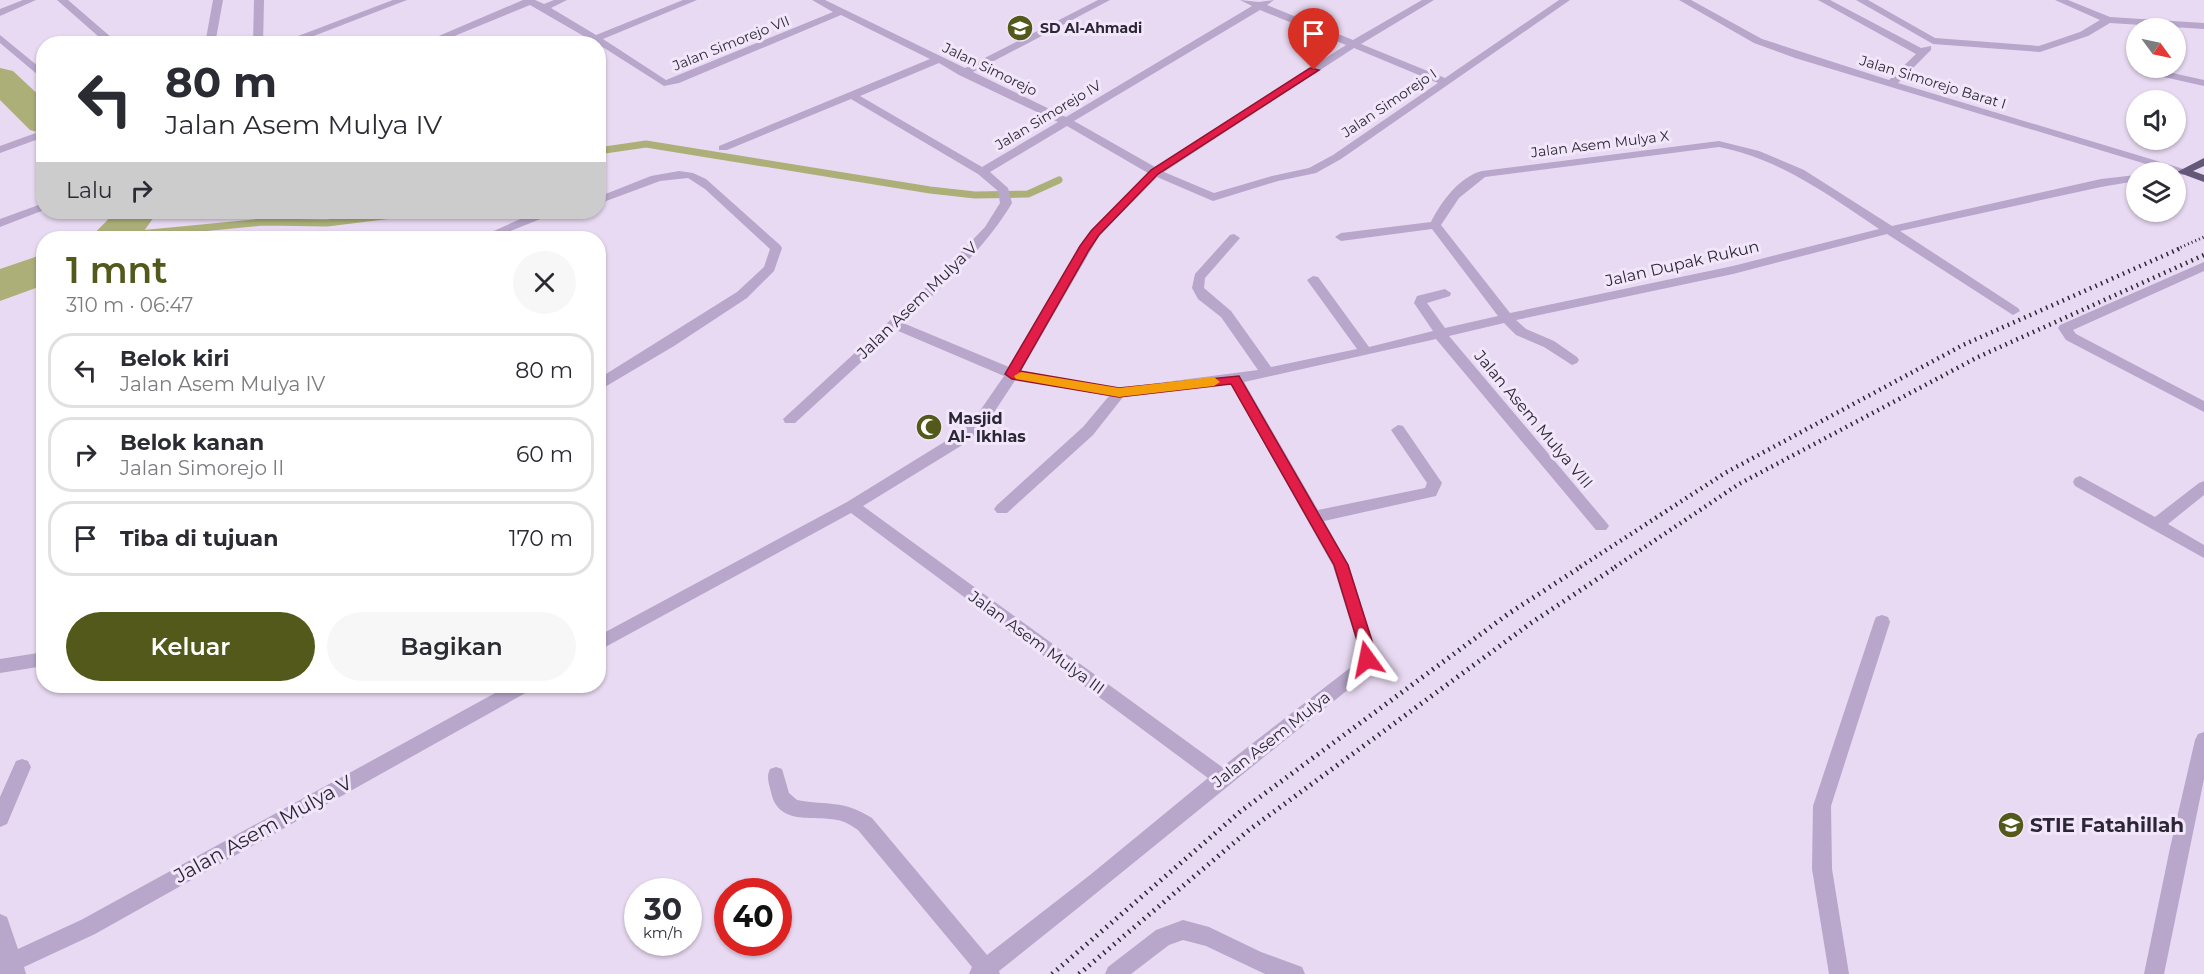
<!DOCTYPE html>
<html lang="id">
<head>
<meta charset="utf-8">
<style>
	:root { --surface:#fff; --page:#f7f7f7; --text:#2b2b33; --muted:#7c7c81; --line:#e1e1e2; --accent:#53591b }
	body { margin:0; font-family:Montserrat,sans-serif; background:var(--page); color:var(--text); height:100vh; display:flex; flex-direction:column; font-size:22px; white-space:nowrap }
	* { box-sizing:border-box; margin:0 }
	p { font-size:20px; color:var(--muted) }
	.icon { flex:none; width:33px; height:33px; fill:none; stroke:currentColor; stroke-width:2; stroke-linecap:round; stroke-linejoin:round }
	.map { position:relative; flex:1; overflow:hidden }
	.details { position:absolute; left:36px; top:231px; width:570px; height:462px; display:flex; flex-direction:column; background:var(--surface); border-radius:24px; box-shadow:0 2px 4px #0004 }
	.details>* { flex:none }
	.hud { position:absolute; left:36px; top:36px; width:570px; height:183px; border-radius:24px; box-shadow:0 2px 4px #0004; background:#fff; color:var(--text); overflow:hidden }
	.needle { width:39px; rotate:123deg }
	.tools { position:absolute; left:2126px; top:18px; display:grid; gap:12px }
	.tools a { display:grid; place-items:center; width:60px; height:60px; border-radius:50%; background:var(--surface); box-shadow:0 2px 4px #0004; font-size:30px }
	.speed { position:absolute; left:624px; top:878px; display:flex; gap:12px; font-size:30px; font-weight:700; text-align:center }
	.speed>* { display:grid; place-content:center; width:78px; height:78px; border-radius:50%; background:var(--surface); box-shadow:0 2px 4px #0004; line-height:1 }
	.speed small { font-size:15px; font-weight:400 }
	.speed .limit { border:9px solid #d22; background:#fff; color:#111 }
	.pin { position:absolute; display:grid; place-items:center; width:51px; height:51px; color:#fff; margin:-62px -26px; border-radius:50% 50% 50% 0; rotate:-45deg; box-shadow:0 0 6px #0007 }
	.pin .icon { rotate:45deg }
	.me { position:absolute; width:66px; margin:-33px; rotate:348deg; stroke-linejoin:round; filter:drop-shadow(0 0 4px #0008) }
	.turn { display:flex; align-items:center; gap:21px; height:126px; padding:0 30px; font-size:27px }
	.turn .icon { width:78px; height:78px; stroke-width:2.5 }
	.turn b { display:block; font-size:42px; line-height:51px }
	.then { display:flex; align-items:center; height:57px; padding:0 30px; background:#0003; gap:12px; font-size:22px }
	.round { display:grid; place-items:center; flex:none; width:63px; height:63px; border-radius:32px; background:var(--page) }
	.overview { display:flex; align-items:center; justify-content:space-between; height:102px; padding:0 30px }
	h1 { font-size:36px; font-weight:600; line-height:45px; color:var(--accent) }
	.primary-button { display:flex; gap:12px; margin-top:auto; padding:12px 30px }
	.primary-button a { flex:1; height:69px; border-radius:36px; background:var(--accent); color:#fff; font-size:24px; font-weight:600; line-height:69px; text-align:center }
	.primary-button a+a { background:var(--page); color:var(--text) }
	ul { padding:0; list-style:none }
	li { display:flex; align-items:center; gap:18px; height:75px; margin:0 12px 9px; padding:0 18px; border:3px solid var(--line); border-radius:24px }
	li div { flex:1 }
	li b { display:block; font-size:22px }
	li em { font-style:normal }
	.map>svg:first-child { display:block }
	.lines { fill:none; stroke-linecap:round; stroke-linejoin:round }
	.stream { stroke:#acb078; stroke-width:7 }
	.river { fill:#acb078; fill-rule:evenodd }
	.minor { fill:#b8a6cb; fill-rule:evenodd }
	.major { fill:#645879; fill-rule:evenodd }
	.rail-far2 { stroke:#2c2736; stroke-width:3; stroke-dasharray:1 3; stroke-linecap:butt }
	.rail-far1 { stroke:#2c2736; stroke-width:4.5; stroke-dasharray:1.5 4.5; stroke-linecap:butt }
	.rail { stroke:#2c2736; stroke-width:5; stroke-dasharray:1.5 5; stroke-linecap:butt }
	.route { fill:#e11d48; stroke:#92132f; stroke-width:1.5 }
	.slow { fill:#f59e0b }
	.labels { text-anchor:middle; stroke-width:6; stroke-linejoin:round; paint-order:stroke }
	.far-poi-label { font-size:14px; font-weight:bold; fill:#2c2736; stroke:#f2e7fa; text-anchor:start }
	.far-street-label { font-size:14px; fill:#2c2736; stroke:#f2e7fa }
	.street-label { font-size:16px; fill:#2c2736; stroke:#f2e7fa }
	.poi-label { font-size:16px; font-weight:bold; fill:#2c2736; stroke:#f2e7fa; text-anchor:start }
	.near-poi-label { font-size:20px; font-weight:bold; fill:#2c2736; stroke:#f2e7fa; text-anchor:start }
	.near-street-label { font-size:20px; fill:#2c2736; stroke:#f2e7fa }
</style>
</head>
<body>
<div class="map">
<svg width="2204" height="974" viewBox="0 0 2204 974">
	<rect width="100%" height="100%" fill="#e8daf2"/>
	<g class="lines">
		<path class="stream" d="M 598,151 L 646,144 L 930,190 L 975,195 L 1028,194 L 1059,180
			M 118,236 L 263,222 L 327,223 L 416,212"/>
		<path class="river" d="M 0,68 L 13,71 L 44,100 L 44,134 L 30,130 L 0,100 Z
			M 108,212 L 150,212 L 154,217 L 139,238 L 91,238 C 96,230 104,225 110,217 Z
			M 44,254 L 44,285 L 0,301 L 0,269 Z"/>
		<path class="minor" d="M 23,0 L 36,0 L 0,16 L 0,9 Z
			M 57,0 L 68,0 L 119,44 L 107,44 Z
			M 213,0 L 223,0 L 215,44 L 205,44 Z
			M 254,0 L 264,0 L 263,44 L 253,44 Z
			M 393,0 L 407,0 L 293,44 L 277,44 Z
			M 523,0 L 535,0 L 544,4 L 554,0 L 567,0 L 551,8 L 596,35 L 683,0 L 697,0 L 603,39 L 666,80 L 833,12 L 812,0 L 825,0 L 965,68 L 1098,0 L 1110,0 L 973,72 L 1066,117 L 1252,6 L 1240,0 L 1259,2 L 1274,0 L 1267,5 L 1353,40 L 1422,0 L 1434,0 L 1361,44 L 1445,78 L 1559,0 L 1570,0 L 1341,159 L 1316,173 L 1278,181 L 1213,201 L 1157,177 L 1099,236 L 1021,371 L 1119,388 L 1258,370 L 1221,317 L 1198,299 L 1192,288 L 1195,274 L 1230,235 L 1234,234 L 1240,238 L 1205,278 L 1204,288 L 1231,311 L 1271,367 L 1357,349 L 1307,280 L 1313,276 L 1318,277 L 1369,347 L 1433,331 L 1414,303 L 1417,296 L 1445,289 L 1451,293 L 1450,296 L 1427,303 L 1445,328 L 1498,316 L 1432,229 L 1341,241 L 1335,237 L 1341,233 L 1431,222 C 1441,202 1459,177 1482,171 L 1719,141 L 1759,151 L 1804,170 L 1892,226 L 2101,179 L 2136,175 L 2136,181 L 2101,187 L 1900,231 L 2018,308 L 2020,311 L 2013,315 L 1887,234 L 1733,274 L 1516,320 L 1526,329 L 1554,341 L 1577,357 L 1579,360 L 1577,363 L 1572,365 L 1544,347 L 1516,335 L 1504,323 L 1449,336 L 1606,522 L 1609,526 L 1606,530 L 1596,530 L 1436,339 L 1244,382 L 1318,510 L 1425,488 L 1427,483 L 1391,430 L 1398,425 L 1403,426 L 1442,483 L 1436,496 L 1324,521 L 1349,565 L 1375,650 L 1369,673 C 1245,771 1123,873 999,971 L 1000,974 L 969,974 L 972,967 L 858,830 C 852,826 845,821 837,820 C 812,815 778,826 771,792 C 769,784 766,777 770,769 L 776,767 L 782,769 L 789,793 L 797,800 C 829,806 841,799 872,818 L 987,955 L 1090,875 L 1208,778 L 851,513 L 598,651 L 598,636 L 847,502 L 954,436 L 975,418 L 1004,376 L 896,330 L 795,423 L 785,423 L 783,419 L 934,280 L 985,227 L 1000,203 L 998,191 L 978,174 L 851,99 L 727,150 L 719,150 L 719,146 L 930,59 L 841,15 L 679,83 L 664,86 L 598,44 L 577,44 L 587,38 L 530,5 L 435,44 L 420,44 ZM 1260,10 L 1346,45 L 1155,167 L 1074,121 ZM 1354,48 L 1438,83 L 1333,155 L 1309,168 L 1272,176 L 1214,193 L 1164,172 ZM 939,63 L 959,75 L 1058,122 L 982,167 L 860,96 ZM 1067,126 L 1148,173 L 1091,230 L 1009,367 L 903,323 C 943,286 984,250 1012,203 L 1008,188 L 990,172 ZM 1719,147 C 1780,159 1829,195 1879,229 L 1733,266 L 1510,313 L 1441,225 L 1459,198 L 1485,177 ZM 1016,379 L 1109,396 L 1083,427 L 997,505 L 994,509 L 997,513 L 1007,513 L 1093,435 L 1123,397 L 1231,384 L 1333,566 L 1359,650 L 1355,664 L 1222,767 L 863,506 L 964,444 L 985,426 Z
			M 1679,0 L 1691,0 L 1762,39 L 1889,80 L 1916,54 L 1818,0 L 1830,0 L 1921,48 L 1931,46 L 1931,50 L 1898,83 L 2187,170 L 2189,172 L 2183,175 L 2179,174 L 1795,58 L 1754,43 Z
			M 1856,0 L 1868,0 L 1935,38 L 2039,46 L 2080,32 L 2100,20 L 2055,0 L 2068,0 L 2110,17 L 2204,23 L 2204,29 L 2110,23 L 2088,36 L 2040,52 L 1933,44 Z
			M 0,35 L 44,71 L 44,80 L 0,43 Z
			M 2150,68 L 2204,80 L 2204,86 L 2146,73 L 2145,71 Z
			M 44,130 L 44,137 L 0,153 L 0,146 Z
			M 679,171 L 693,173 L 706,179 L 780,245 L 782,248 L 774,271 L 747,298 L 674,346 L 598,391 L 598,379 L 737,292 L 764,267 L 770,249 L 705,189 L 688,178 L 660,181 L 598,204 L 598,197 L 651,176 Z
			M 44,203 L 44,210 L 0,227 L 0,219 Z
			M 536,212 L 558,212 L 493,238 L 478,238 Z
			M 2204,262 L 2204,271 L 2073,330 L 2076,334 L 2204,401 L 2204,412 L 2066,340 L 2058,328 L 2060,325 Z
			M 2080,476 L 2155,517 L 2199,483 L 2204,481 L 2204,495 L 2168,524 L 2204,545 L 2204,558 L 2075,486 L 2073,482 L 2075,478 Z
			M 1882,615 L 1888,617 L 1890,622 L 1831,806 L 1832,869 L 1849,974 L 1829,974 L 1812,869 L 1813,806 L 1874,622 L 1876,617 Z
			M 44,652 L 44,666 L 0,673 L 0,659 Z
			M 508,686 L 532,686 L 529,691 L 95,934 L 24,967 L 26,974 L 0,974 L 0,914 L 7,917 L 18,949 L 81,920 Z
			M 2204,732 L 2204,779 L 2164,974 L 2144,974 L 2170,848 L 2195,740 L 2198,734 Z
			M 22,759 L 28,761 L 31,767 L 7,824 L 0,827 L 0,797 L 16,761 Z
			M 1183,920 L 1209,927 L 1261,952 L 1302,967 L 1305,974 L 1265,974 L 1206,946 L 1183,940 L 1169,945 L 1131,974 L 1105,974 L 1108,967 L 1156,930 Z"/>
		<path class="major" d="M 2204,158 L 2204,166 L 2193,171 L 2204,175 L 2204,182 L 2177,172 Z"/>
		<path class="rail-far2" d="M 2177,249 L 2204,237"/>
		<path class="rail-far1" d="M 1580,567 L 1725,473 L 1963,345 L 2181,248
			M 1615,567 L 1739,484 L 1978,357 L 2204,255"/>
		<path class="rail" d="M 1052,974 L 1241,811 L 1508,614 L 1582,566
			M 1079,974 L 1249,830 L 1531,623 L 1617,566"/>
	</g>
	<path class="route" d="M 1310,68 L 1319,70 L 1158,174 L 1099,235 L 1089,250 L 1020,371 L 1119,388 L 1239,376 L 1348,565 L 1375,650 L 1372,663 L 1367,665 L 1361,663 L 1360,650 L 1334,565 L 1231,384 L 1119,397 L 1012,379 L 1005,374 L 1080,246 L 1091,231 L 1151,170 Z"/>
	<path class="slow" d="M 1021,372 L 1119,388 L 1214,377 L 1220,382 L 1214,386 L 1119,397 L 1016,379 L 1014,376 Z"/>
	<defs>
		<symbol id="school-disc" viewBox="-11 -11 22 22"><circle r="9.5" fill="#53591b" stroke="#f2e7fa"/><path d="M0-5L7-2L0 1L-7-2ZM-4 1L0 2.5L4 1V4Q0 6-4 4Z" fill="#fff"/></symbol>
		<symbol id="mosque-disc" viewBox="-11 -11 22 22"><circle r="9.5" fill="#53591b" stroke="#f2e7fa"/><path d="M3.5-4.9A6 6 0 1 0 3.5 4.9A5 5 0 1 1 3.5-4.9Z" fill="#fff"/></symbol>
		<symbol id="university-disc" viewBox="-11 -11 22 22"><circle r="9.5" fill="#53591b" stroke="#f2e7fa"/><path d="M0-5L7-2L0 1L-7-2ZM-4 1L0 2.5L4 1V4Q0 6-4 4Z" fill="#fff"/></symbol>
	</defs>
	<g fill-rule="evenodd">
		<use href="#school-disc" x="1005" y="13" width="30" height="30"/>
		<use href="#mosque-disc" x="914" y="412" width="30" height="30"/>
		<use href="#university-disc" x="1996" y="810" width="30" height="30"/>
	</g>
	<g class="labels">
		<g class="far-poi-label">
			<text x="1040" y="33">SD Al-Ahmadi</text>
		</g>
		<g class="far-street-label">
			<text transform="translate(731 43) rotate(-22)" y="5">Jalan Simorejo VII</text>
			<text transform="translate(990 69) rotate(26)" y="5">Jalan Simorejo</text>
			<text transform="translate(1933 82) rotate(17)" y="5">Jalan Simorejo Barat I</text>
			<text transform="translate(1389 103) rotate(-34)" y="5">Jalan Simorejo I</text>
			<text transform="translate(1048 115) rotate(-31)" y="5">Jalan Simorejo IV</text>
			<text transform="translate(1600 144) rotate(-7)" y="5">Jalan Asem Mulya X</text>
		</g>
		<g class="street-label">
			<text transform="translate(1682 263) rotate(-13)" y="6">Jalan Dupak Rukun</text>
			<text transform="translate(917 300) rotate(-44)" y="6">Jalan Asem Mulya V</text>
			<text transform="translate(1534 419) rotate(50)" y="6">Jalan Asem Mulya VIII</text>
			<text transform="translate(1037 642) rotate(36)" y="6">Jalan Asem Mulya III</text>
			<text transform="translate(1271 739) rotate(-38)" y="6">Jalan Asem Mulya</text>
		</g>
		<g class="poi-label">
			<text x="948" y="424">Masjid<tspan x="948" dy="18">Al- Ikhlas</tspan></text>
		</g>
		<g class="near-poi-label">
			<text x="2030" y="832">STIE Fatahillah</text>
		</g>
		<g class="near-street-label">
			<text transform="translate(263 829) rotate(-29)" y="7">Jalan Asem Mulya V</text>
		</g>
	</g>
</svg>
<div class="tools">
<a><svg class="needle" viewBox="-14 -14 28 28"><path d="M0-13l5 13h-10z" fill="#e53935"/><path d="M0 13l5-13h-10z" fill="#7c7c81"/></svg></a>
<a><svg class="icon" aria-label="sound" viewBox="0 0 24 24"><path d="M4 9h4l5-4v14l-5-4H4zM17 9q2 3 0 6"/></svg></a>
<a><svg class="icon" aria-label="layers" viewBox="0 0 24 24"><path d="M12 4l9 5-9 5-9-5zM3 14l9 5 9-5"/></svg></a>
</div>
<div class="speed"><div>30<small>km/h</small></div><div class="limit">40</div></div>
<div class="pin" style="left:1314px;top:70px;background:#d93025"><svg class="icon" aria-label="arrive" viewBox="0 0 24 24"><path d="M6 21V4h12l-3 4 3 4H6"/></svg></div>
<svg class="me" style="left:1367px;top:659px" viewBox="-20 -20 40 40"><path d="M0-17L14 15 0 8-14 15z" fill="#e11d48" stroke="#fff" stroke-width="4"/></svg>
<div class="hud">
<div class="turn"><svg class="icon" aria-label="left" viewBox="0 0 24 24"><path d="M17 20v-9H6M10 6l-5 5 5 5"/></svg><div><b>80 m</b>Jalan Asem Mulya IV</div></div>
<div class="then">Lalu<svg class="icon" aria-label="right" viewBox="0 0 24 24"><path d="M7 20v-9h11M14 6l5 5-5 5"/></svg></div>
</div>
<section class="details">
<div class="overview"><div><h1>1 mnt</h1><p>310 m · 06:47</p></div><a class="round"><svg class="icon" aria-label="close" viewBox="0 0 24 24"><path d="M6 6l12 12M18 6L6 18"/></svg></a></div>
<ul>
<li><svg class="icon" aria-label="left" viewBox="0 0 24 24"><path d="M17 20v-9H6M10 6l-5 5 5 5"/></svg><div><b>Belok kiri</b><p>Jalan Asem Mulya IV</p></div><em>80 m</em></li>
<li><svg class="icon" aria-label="right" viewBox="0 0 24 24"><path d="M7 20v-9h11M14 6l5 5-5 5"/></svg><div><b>Belok kanan</b><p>Jalan Simorejo II</p></div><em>60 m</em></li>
<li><svg class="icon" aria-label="arrive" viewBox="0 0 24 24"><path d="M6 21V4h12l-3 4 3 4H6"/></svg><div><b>Tiba di tujuan</b></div><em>170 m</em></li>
</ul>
<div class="primary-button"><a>Keluar</a><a>Bagikan</a></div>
</section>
</div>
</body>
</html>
